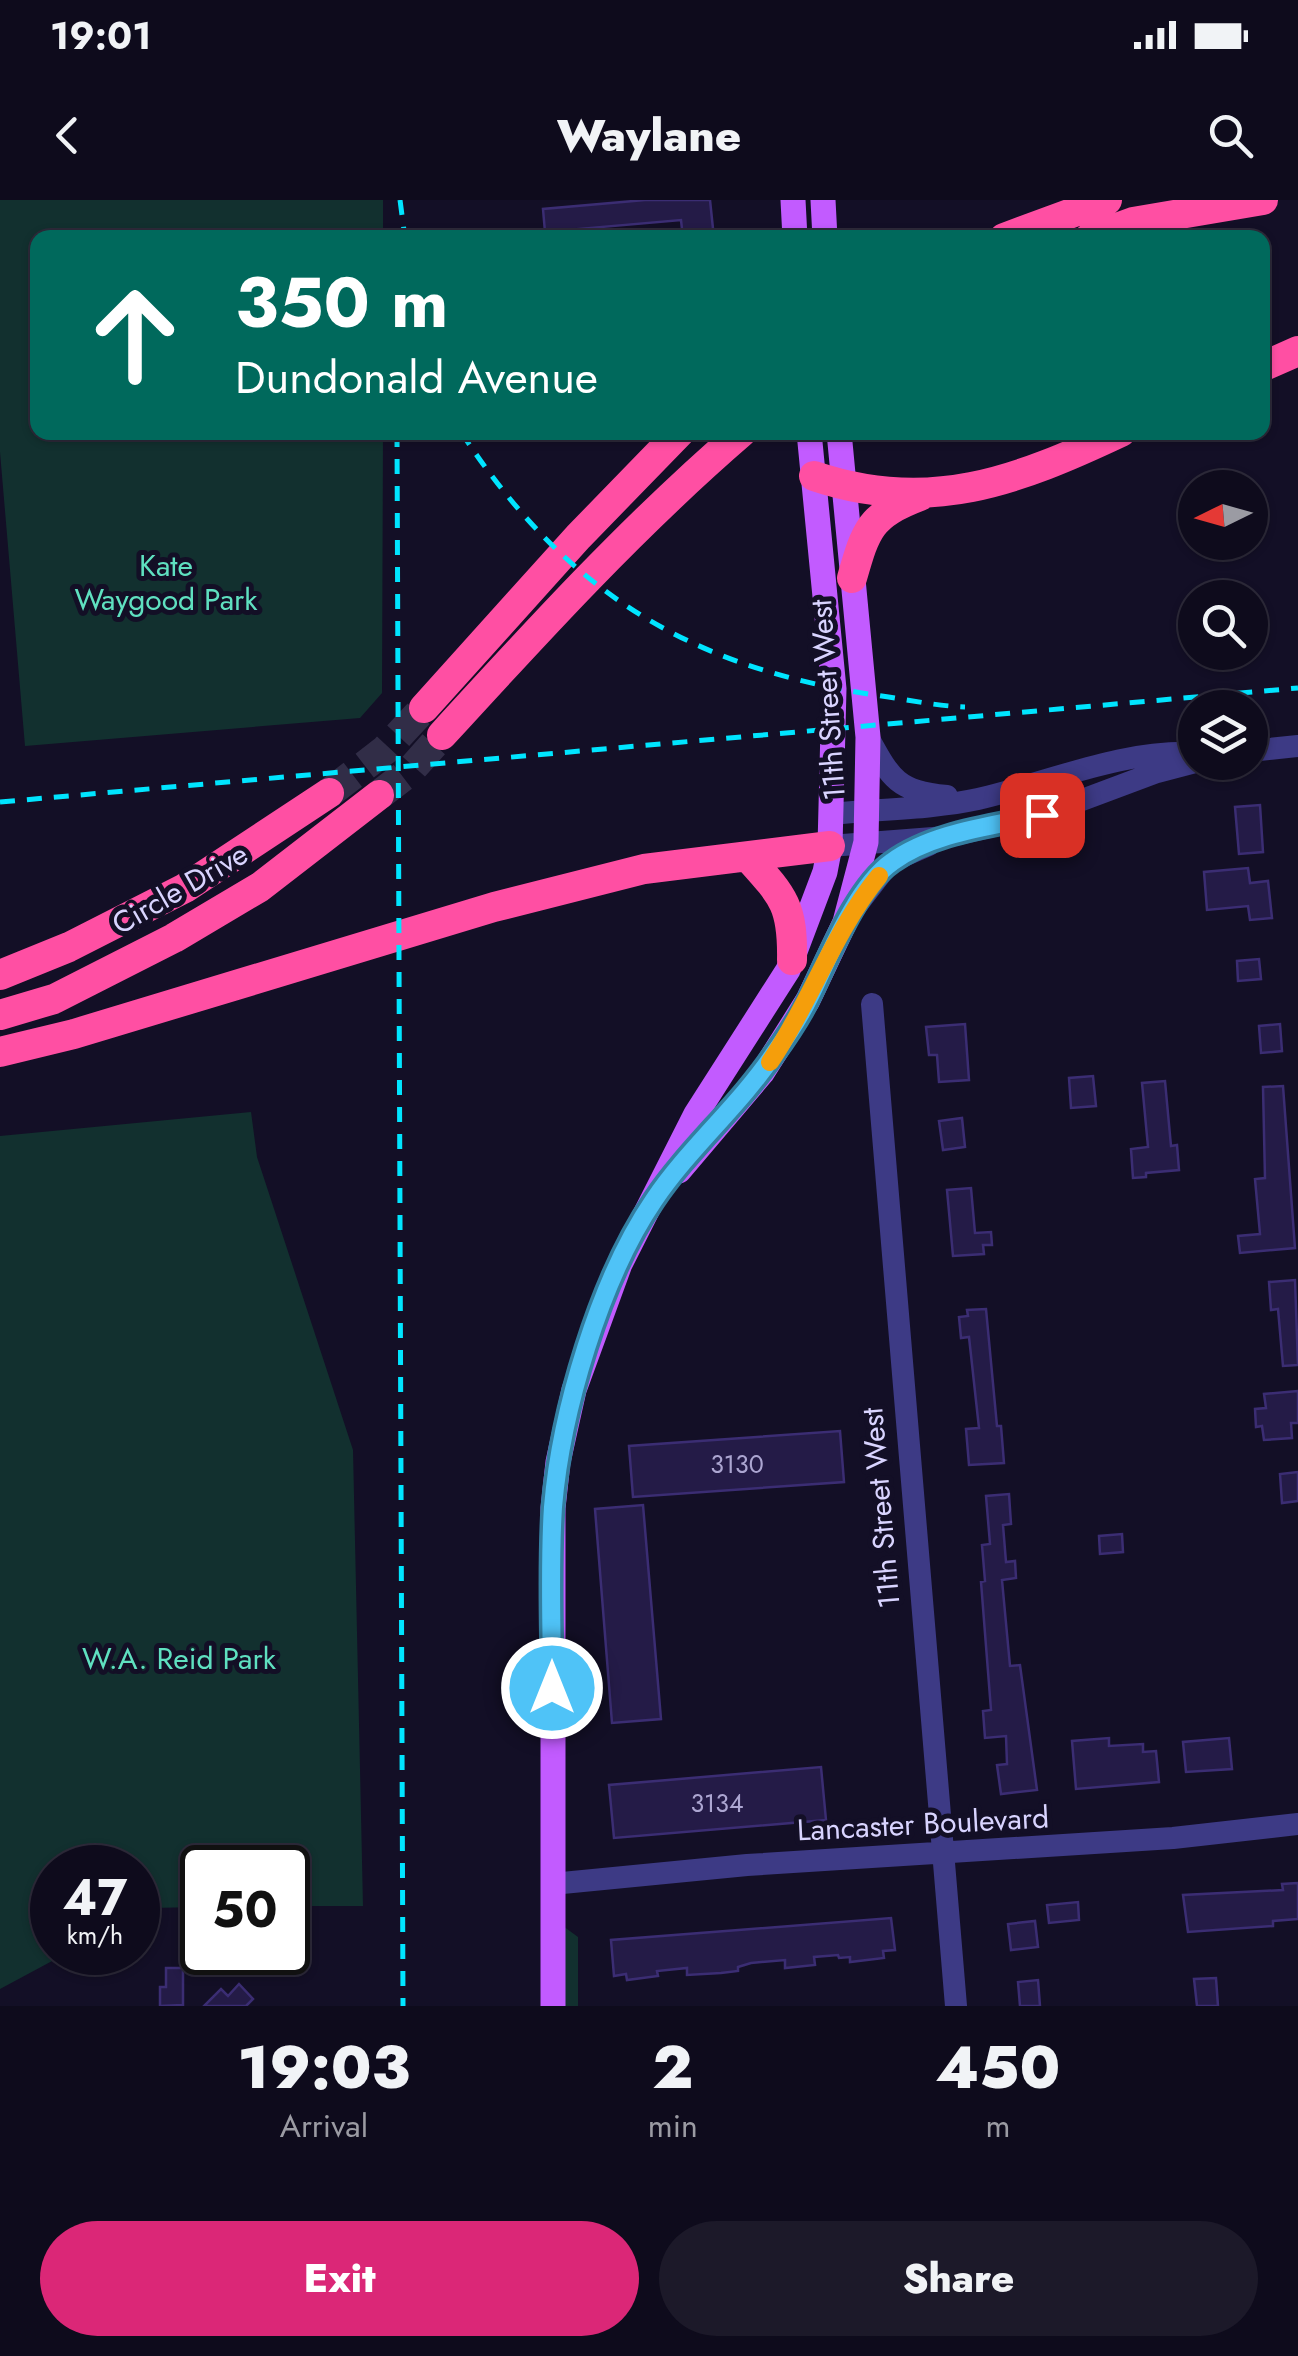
<!DOCTYPE html>
<html lang="en">
<head>
<meta charset="utf-8">
<style>
	:root { --surface:#0e0b1c; --page:#1c1929; --text:#f1f3f6; --muted:#9b9ba3; --line:#2e2b3b; --accent:#db2777 }
	body { margin:0; font-family:Jost,sans-serif; background:var(--page); color:var(--text); height:100vh; display:flex; flex-direction:column; font-size:38px; white-space:nowrap }
	* { box-sizing:border-box; margin:0 }
	p { font-size:32px; color:var(--muted) }
	.icon { flex:none; width:55px; height:55px; fill:none; stroke:currentColor; stroke-width:2; stroke-linecap:round; stroke-linejoin:round }
	.map { position:relative; height:1806px; overflow:hidden }
	.side { display:flex; flex-direction:column; background:var(--surface); flex:1 }
	.side>* { flex:none }
	.guide { position:absolute; left:30px; top:30px; width:1240px; height:210px; border-radius:20px; box-shadow:0 2px 8px #0004,0 0 0 2px var(--line); background:#00695c; color:#fff; overflow:hidden }
	.needle { width:65px; rotate:265deg }
	.fabs { position:absolute; left:1178px; top:270px; display:grid; gap:20px }
	.fabs a { display:grid; place-items:center; width:90px; height:90px; border-radius:50%; background:var(--surface); box-shadow:0 2px 8px #0004,0 0 0 2px var(--line); font-size:50px }
	.speed { position:absolute; left:30px; top:1645px; display:flex; gap:20px; font-size:50px; font-weight:700; text-align:center }
	.speed>* { display:grid; place-content:center; width:130px; height:130px; border-radius:50%; background:var(--surface); box-shadow:0 2px 8px #0004,0 0 0 2px var(--line); line-height:1 }
	.speed small { font-size:25px; font-weight:400 }
	.speed .limit { border:5px solid #111; border-radius:15px; background:#fff; color:#111 }
	.pin { position:absolute; display:grid; place-items:center; width:85px; height:85px; color:#fff; margin:-42px; border-radius:20px; box-shadow:0 5px 15px #0006 }
	.me { position:absolute; width:110px; margin:-55px; rotate:0deg; stroke-linejoin:round; filter:drop-shadow(0 0 8px #0008) }
	.turn { display:flex; align-items:center; gap:35px; height:210px; padding:0 40px; font-size:45px }
	.turn .icon { width:130px; height:130px; stroke-width:2.5 }
	.turn b { display:block; font-size:70px; line-height:85px }
	.eta { display:flex; justify-content:space-evenly; align-items:center; height:170px; text-align:center }
	.eta b { font-size:60px; font-weight:800; line-height:70px }
	.primary-button { display:flex; gap:20px; margin-top:auto; padding:20px 40px }
	.primary-button a { flex:1; height:115px; border-radius:60px; background:var(--accent); color:#fff; font-size:40px; font-weight:800; line-height:115px; text-align:center }
	.primary-button a+a { background:var(--page); color:var(--text) }
	.status { display:flex; justify-content:space-between; align-items:center; height:70px; padding:0 50px; background:var(--surface); direction:ltr }
	.status svg { height:28px; fill:currentColor }
	header { display:flex; justify-content:space-between; align-items:center; height:130px; padding:0 40px; background:var(--surface); font-size:45px; font-weight:800 }
	.map>svg:first-child { display:block }
	.green { fill:#12302f }
	.building { fill:#241b47; stroke:#3b2d73; stroke-width:2.5 }
	.lines { fill:none; stroke-linecap:round; stroke-linejoin:round }
	.highway-tunnel { stroke:#312d47; stroke-width:30; stroke-dasharray:30 15; stroke-linecap:butt }
	.minor { stroke:#3d3a85; stroke-width:22 }
	.major { stroke:#c25bff; stroke-width:25 }
	.highway { stroke:#ff4fa3; stroke-width:30 }
	.rail { stroke:#00e5ff; stroke-width:5; stroke-dasharray:15 12; stroke-linecap:butt }
	.route-casing { stroke:#337fa1; stroke-width:25 }
	.route { stroke:#4fc3f7; stroke-width:18 }
	.slow { stroke:#f59e0b; stroke-width:18 }
	.labels { text-anchor:middle; stroke-width:10; stroke-linejoin:round; paint-order:stroke }
	.number-label { font-size:25px; fill:#aca6d1 }
	.park-label { font-size:30px; fill:#5fe0c0; stroke:#130f26 }
	.street-label { font-size:30px; fill:#d9d4ff; stroke:#130f26 }
</style>
</head>
<body>
<div class="status"><b>19:01</b><svg viewBox="0 0 49 12"><path d="M0 12V9h3v3zM5 12V6h3v6zM10 12V3h3v9zM15 12V0h3v12zM26 1h20v11H26zM47 4h2v5h-2z"/></svg></div>
<header><svg class="icon" aria-label="back" viewBox="0 0 24 24"><path d="M15 5l-7 7 7 7"/></svg>Waylane<svg class="icon" aria-label="search" viewBox="0 0 24 24"><circle cx="10" cy="10" r="6"/><path d="M15 15l6 6"/></svg></header>
<div class="map">
<svg width="1298" height="1806" viewBox="0 0 1298 1806">
	<rect width="100%" height="100%" fill="#130f26"/>
	<path class="green" d="M 0,0 L 383,0 L 383,37 L 38,38 L 38,232 L 383,233 L 382,493 L 360,518 L 25,546 L 0,252 Z
		M 251,912 L 257,957 L 353,1250 L 363,1706 L 288,1706 L 288,1668 L 202,1668 L 202,1707 L 149,1708 L 138,1714 L 138,1668 L 52,1668 L 52,1752 L 67,1753 L 0,1789 L 0,936 Z
		M 563,1726 L 578,1737 L 578,1806 L 563,1806 Z"/>
	<path class="building" d="M 645,0 L 710,0 L 714,38 L 683,38 L 681,20 L 545,32 L 543,9 Z
		M 1260,605 L 1263,652 L 1239,654 L 1235,607 Z
		M 1248,668 L 1250,683 L 1268,681 L 1272,718 L 1250,720 L 1248,706 L 1207,710 L 1204,672 Z
		M 1259,759 L 1261,779 L 1238,781 L 1237,761 Z
		M 965,824 L 969,880 L 939,882 L 937,855 L 929,855 L 926,827 Z
		M 1280,824 L 1282,851 L 1261,853 L 1259,826 Z
		M 1093,876 L 1096,906 L 1071,908 L 1069,878 Z
		M 1165,881 L 1171,946 L 1177,945 L 1179,970 L 1146,973 L 1146,977 L 1133,978 L 1131,949 L 1148,947 L 1142,883 Z
		M 1283,886 L 1295,1048 L 1240,1053 L 1238,1036 L 1260,1034 L 1255,979 L 1265,978 L 1263,887 Z
		M 962,918 L 965,947 L 943,950 L 939,921 Z
		M 971,988 L 975,1033 L 991,1032 L 992,1045 L 983,1045 L 984,1054 L 953,1056 L 947,990 Z
		M 1295,1080 L 1298,1165 L 1283,1166 L 1278,1109 L 1271,1110 L 1269,1082 Z
		M 986,1109 L 997,1226 L 1001,1226 L 1004,1263 L 969,1265 L 966,1229 L 979,1228 L 969,1137 L 961,1138 L 959,1117 L 968,1116 L 967,1110 Z
		M 1298,1191 L 1298,1223 L 1291,1223 L 1292,1238 L 1264,1240 L 1262,1226 L 1256,1227 L 1255,1209 L 1266,1208 L 1264,1194 Z
		M 840,1231 L 844,1282 L 633,1297 L 629,1246 Z
		M 1298,1272 L 1298,1301 L 1282,1303 L 1280,1274 Z
		M 1009,1294 L 1011,1324 L 1003,1325 L 1006,1362 L 1015,1361 L 1016,1378 L 1002,1380 L 1010,1466 L 1020,1465 L 1037,1590 L 1001,1594 L 997,1565 L 1007,1564 L 1006,1536 L 985,1538 L 983,1511 L 991,1510 L 981,1382 L 985,1381 L 982,1345 L 990,1344 L 986,1296 Z
		M 643,1305 L 661,1519 L 612,1523 L 595,1309 Z
		M 1122,1334 L 1123,1352 L 1100,1354 L 1099,1336 Z
		M 1109,1538 L 1109,1546 L 1143,1544 L 1143,1552 L 1156,1551 L 1159,1582 L 1076,1589 L 1072,1541 Z
		M 1229,1538 L 1232,1569 L 1186,1572 L 1183,1542 Z
		M 821,1567 L 826,1620 L 614,1638 L 609,1585 Z
		M 1298,1683 L 1298,1719 L 1273,1721 L 1273,1726 L 1188,1732 L 1183,1695 L 1283,1690 L 1282,1684 Z
		M 1078,1702 L 1079,1720 L 1049,1723 L 1047,1705 Z
		M 891,1718 L 895,1750 L 883,1751 L 884,1758 L 850,1762 L 850,1757 L 839,1758 L 838,1755 L 814,1757 L 815,1765 L 785,1768 L 785,1760 L 751,1763 L 738,1767 L 738,1771 L 721,1773 L 687,1775 L 687,1768 L 657,1771 L 658,1776 L 627,1780 L 626,1774 L 614,1776 L 611,1740 Z
		M 1035,1721 L 1038,1747 L 1011,1750 L 1008,1724 Z
		M 185,1733 L 202,1733 L 202,1758 L 185,1757 Z
		M 166,1768 L 183,1768 L 183,1805 L 160,1806 L 160,1787 L 166,1787 Z
		M 1216,1778 L 1218,1806 L 1197,1806 L 1194,1779 Z
		M 1038,1780 L 1040,1806 L 1020,1806 L 1018,1782 Z
		M 239,1784 L 253,1799 L 246,1806 L 204,1806 L 221,1789 L 228,1796 Z"/>
	<g class="lines">
		<path class="highway-tunnel" d="M 329,593 L 385,550 L 424,508
			M 379,595 L 409,572 L 442,535"/>
		<path class="minor" d="M 868,537 C 891,579 897,591 947,596
			M 1250,551 L 1298,546
			M 833,614 C 881,609 931,609 978,599 C 1051,582 1120,550 1195,553
			M 830,646 L 946,637 L 1042,615 L 1157,572 L 1195,562
			M 850,714 L 890,662 L 929,645
			M 872,804 L 956,1806
			M 552,1684 L 747,1665 L 1173,1638 L 1298,1624"/>
		<path class="major" d="M 793,0 L 795,38
			M 823,0 L 825,38
			M 679,971 L 762,873 L 808,800 L 845,722 L 866,642 L 868,537 L 839,232
			M 553,1806 L 553,1308 L 558,1262 L 574,1190 L 620,1064 L 696,914 L 788,770 L 825,672 L 830,646 L 834,489 L 809,232"/>
		<path class="highway" d="M 1004,38 L 1107,0
			M 1089,38 L 1133,22 L 1263,0
			M 1262,167 L 1298,151
			M 814,276 C 929,315 1017,281 1121,232
			M 852,378 C 866,329 870,315 920,296
			M 424,508 L 578,337 L 680,232
			M 442,535 C 538,430 634,325 742,232
			M 748,657 C 784,697 793,706 792,760
			M 0,775 L 69,747 L 185,688 L 329,593
			M 0,815 L 54,799 L 174,738 L 260,687 L 379,595
			M 0,852 L 74,834 L 494,707 L 644,669 L 830,646"/>
		<path class="rail" d="M 400,0 L 405,38
			M 397,232 L 403,1806
			M 461,232 C 565,391 688,467 875,495 C 905,499 935,506 965,507
			M 0,602 L 1298,488"/>
	</g>
	<g class="lines">
		<defs>
			<path id="route" d="M 552,1488 C 552,1428 549,1367 553,1307 C 561,1212 600,1079 654,1000 C 689,948 739,906 774,854 C 787,836 800,817 810,796 C 829,757 856,687 892,662 C 933,632 994,626 1042,615"/>
		</defs>
		<use href="#route" class="route-casing"/>
		<use href="#route" class="route"/>
		<path class="slow" d="M 770,862 C 811,802 833,732 879,676"/>
	</g>
	<g class="labels">
		<g class="number-label">
			<text x="737" y="1273">3130</text>
			<text x="717" y="1612">3134</text>
		</g>
		<g class="park-label">
			<text x="166" y="376">Kate<tspan x="166" dy="34">Waygood Park</tspan></text>
			<text x="179" y="1469">W.A. Reid Park</text>
		</g>
		<g class="street-label">
			<text transform="translate(828 500) rotate(-94)" y="10">11th Street West</text>
			<text transform="translate(180 689) rotate(-30)" y="10">Circle Drive</text>
			<text transform="translate(881 1308) rotate(-95)" y="10">11th Street West</text>
			<text transform="translate(923 1624) rotate(-3)" y="10">Lancaster Boulevard</text>
		</g>
	</g>
</svg>
<div class="fabs">
<a><svg class="needle" viewBox="-14 -14 28 28"><path d="M0-13l5 13h-10z" fill="#e53935"/><path d="M0 13l5-13h-10z" fill="#9b9ba3"/></svg></a>
<a><svg class="icon" aria-label="search" viewBox="0 0 24 24"><circle cx="10" cy="10" r="6"/><path d="M15 15l6 6"/></svg></a>
<a><svg class="icon" aria-label="layers" viewBox="0 0 24 24"><path d="M12 4l9 5-9 5-9-5zM3 14l9 5 9-5"/></svg></a>
</div>
<div class="speed"><div>47<small>km/h</small></div><div class="limit">50</div></div>
<div class="pin" style="left:1042px;top:615px;background:#d93025"><svg class="icon" aria-label="arrive" viewBox="0 0 24 24"><path d="M6 21V4h12l-3 4 3 4H6"/></svg></div>
<svg class="me" style="left:552px;top:1488px" viewBox="-20 -20 40 40"><circle r="17" fill="#4fc3f7" stroke="#fff" stroke-width="3"/><path d="M0-11L8 9 0 5-8 9z" fill="#fff"/></svg>
<div class="guide">
<div class="turn"><svg class="icon" aria-label="ahead" viewBox="0 0 24 24"><path d="M12 20V5M6 11l6-6 6 6"/></svg><div><b>350 m</b>Dundonald Avenue</div></div>
</div>
</div>
<section class="side">
<div class="eta">
<div><b>19:03</b><p>Arrival</p></div>
<div><b>2</b><p>min</p></div>
<div><b>450</b><p>m</p></div>
</div>
<div class="primary-button"><a>Exit</a><a>Share</a></div>
</section>
</body>
</html>
